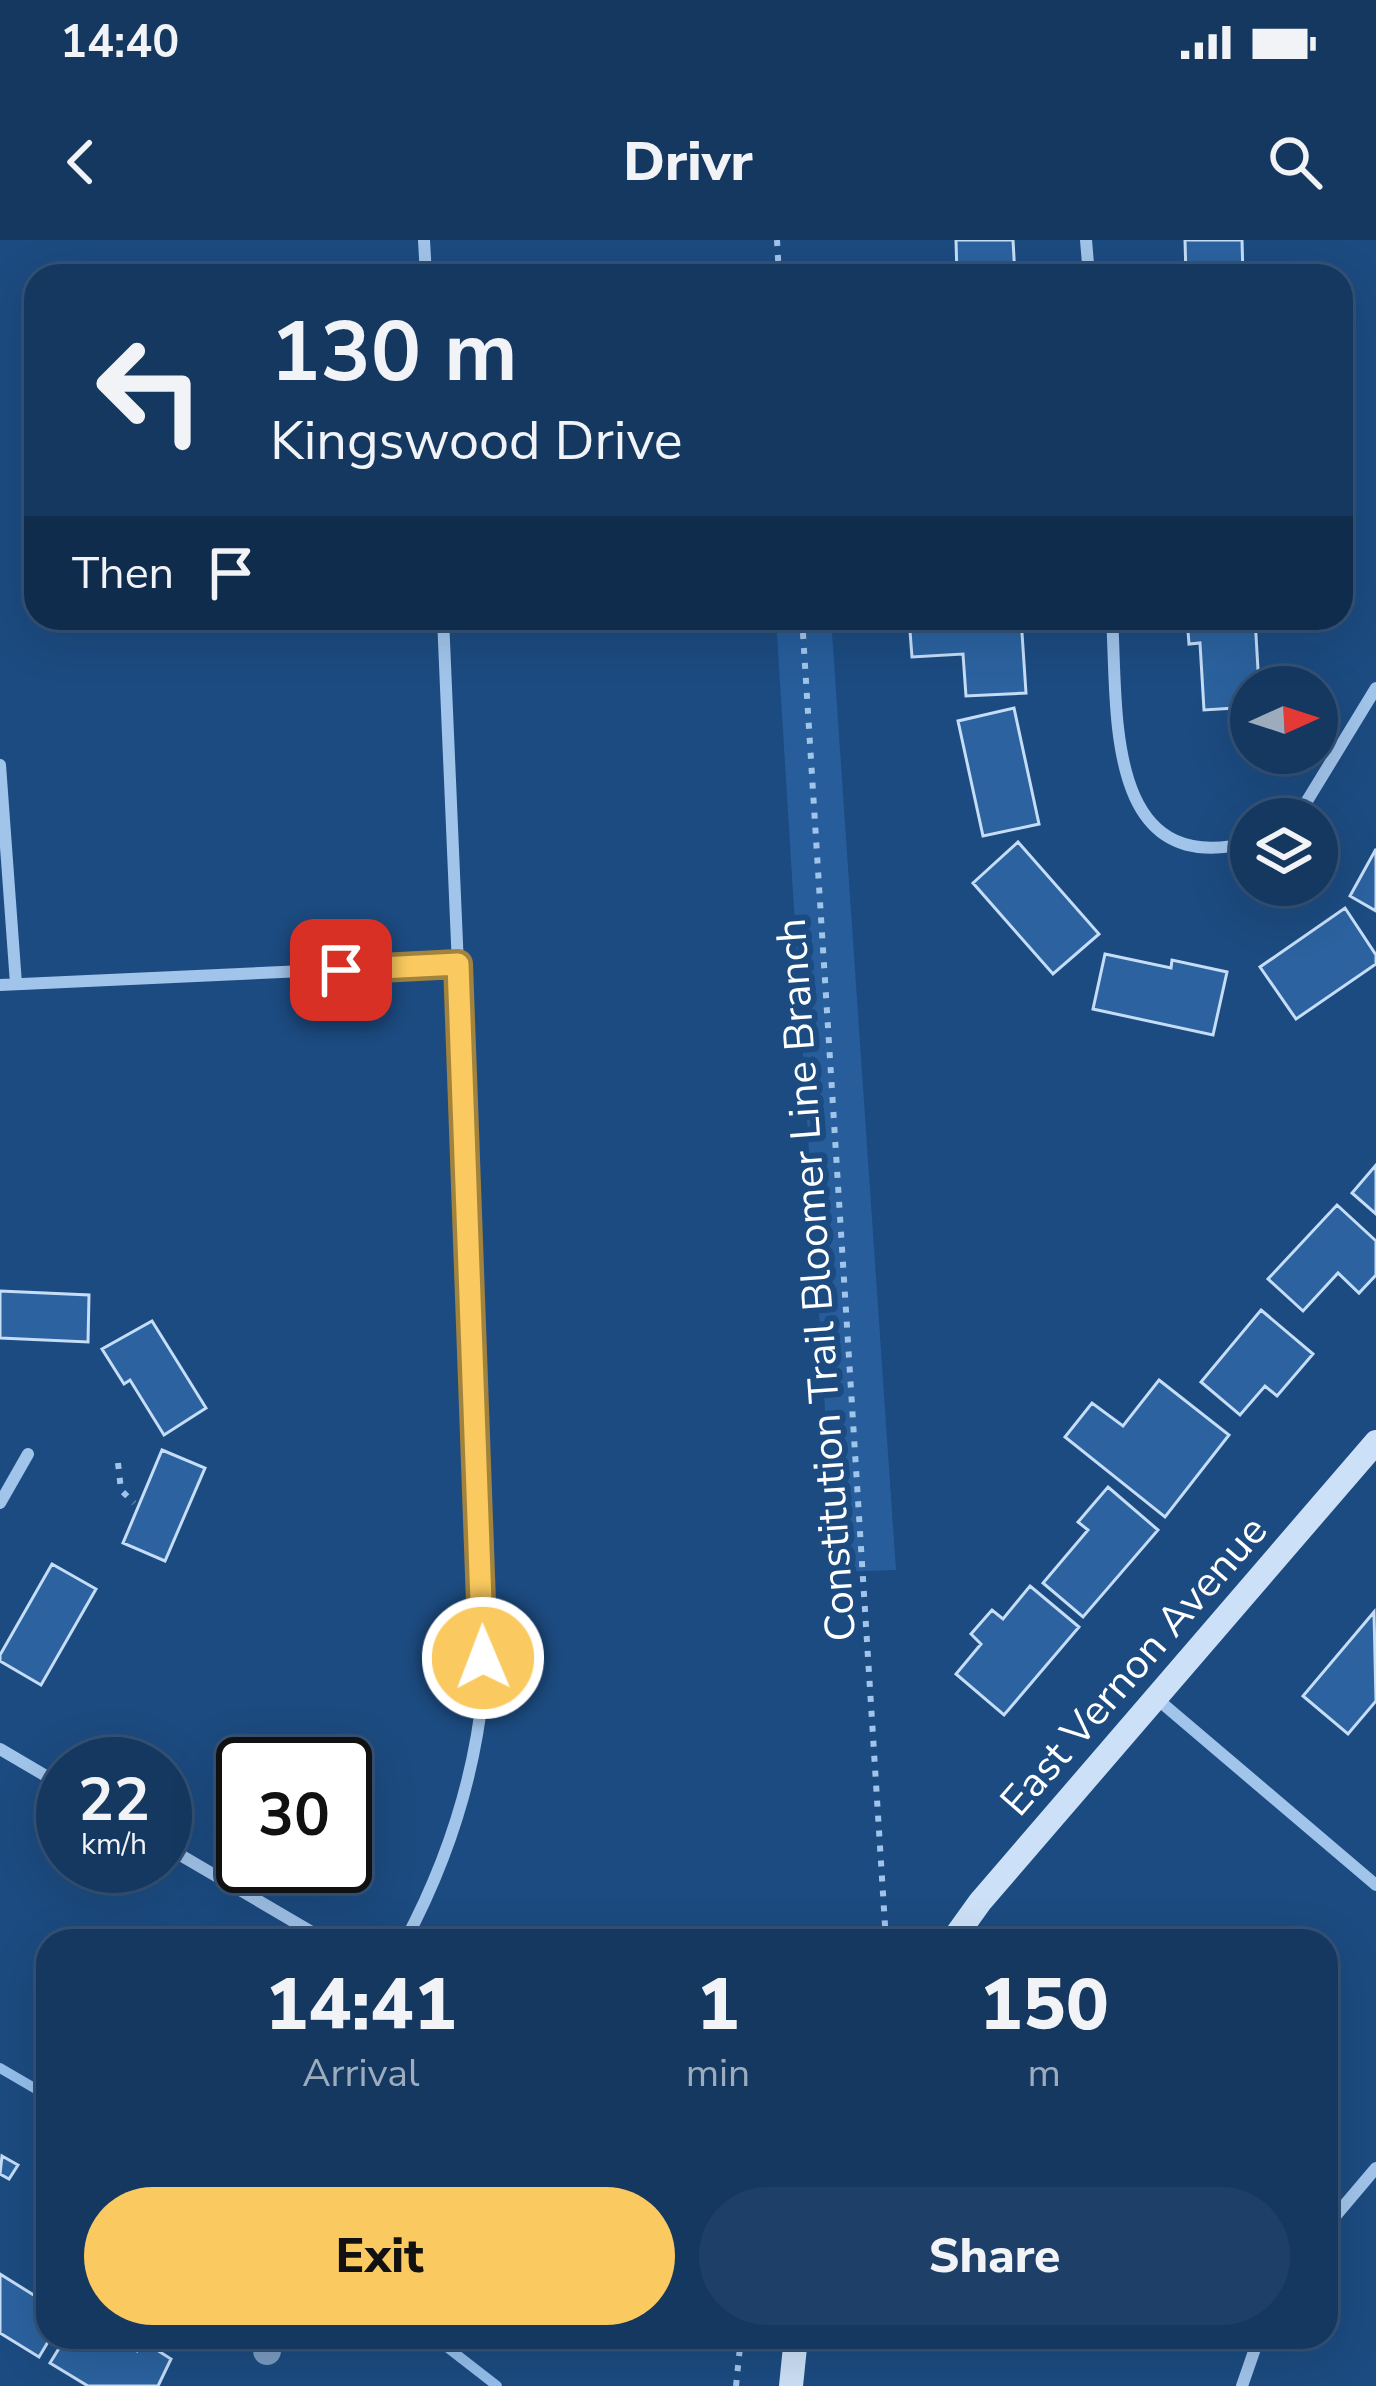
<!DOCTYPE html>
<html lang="en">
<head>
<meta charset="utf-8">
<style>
	:root { --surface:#153861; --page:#1e3f67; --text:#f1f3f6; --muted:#9dacbd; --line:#345276; --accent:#fac95f }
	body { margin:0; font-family:"Nunito Sans",sans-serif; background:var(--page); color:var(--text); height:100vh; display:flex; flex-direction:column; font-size:45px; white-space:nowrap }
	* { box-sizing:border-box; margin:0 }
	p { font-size:39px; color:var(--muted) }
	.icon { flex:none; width:66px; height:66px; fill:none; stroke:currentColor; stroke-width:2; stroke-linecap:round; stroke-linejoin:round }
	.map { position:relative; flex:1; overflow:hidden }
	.sheet { position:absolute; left:36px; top:1689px; width:1302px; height:420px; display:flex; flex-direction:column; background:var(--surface); border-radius:36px; box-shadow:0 12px 48px #0002,0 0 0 3px var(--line) }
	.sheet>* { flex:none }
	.banner { position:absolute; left:24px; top:24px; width:1329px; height:366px; border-radius:36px; box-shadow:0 12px 48px #0002,0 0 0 3px var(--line); background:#153861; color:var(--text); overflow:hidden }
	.needle { width:78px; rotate:87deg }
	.buttons { position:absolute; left:1230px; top:426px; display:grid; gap:24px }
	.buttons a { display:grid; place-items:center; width:108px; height:108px; border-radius:50%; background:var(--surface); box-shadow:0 12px 48px #0002,0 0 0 3px var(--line); font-size:60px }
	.speed { position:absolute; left:36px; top:1497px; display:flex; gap:24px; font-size:60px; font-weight:700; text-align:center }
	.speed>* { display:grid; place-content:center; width:156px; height:156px; border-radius:50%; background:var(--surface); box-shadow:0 12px 48px #0002,0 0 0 3px var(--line); line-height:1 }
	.speed small { font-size:30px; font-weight:400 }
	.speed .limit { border:6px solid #111; border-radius:18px; background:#fff; color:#111 }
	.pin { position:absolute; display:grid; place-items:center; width:102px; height:102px; color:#fff; margin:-51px; border-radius:24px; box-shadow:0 6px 18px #0006 }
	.me { position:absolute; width:132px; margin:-66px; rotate:359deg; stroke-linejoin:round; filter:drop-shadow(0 0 9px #0008) }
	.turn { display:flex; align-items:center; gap:42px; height:252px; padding:0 48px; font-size:54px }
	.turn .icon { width:156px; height:156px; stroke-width:2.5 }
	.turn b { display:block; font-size:84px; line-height:102px }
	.then { display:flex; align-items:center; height:114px; padding:0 48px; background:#0003; gap:24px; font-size:45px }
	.eta { display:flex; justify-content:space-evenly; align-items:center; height:204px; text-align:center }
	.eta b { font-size:72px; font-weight:800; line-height:84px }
	.primary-button { display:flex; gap:24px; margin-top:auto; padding:24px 48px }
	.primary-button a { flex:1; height:138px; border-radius:72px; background:var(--accent); color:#111; font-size:48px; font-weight:800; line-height:138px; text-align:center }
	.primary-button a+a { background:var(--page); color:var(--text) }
	.status { display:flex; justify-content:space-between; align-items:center; height:84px; padding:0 60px; background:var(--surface); direction:ltr }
	.status svg { height:33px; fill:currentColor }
	header { display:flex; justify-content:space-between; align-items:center; height:156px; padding:0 48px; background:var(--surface); font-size:54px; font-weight:800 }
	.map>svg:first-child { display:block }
	.green { fill:#265d9a }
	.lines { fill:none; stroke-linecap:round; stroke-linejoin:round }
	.stream { stroke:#94bfeb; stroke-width:10 }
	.building { fill:#2b629f; stroke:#c5ddf7; stroke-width:3 }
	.path { stroke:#a1c4ea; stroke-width:6; stroke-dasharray:6 9; stroke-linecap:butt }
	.street { stroke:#a1c4ea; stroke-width:12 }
	.secondary { stroke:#cce0f7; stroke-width:24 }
	.tree { fill:#799bc2 }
	.route-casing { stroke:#a2833e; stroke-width:30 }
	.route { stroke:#fac95f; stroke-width:21 }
	.labels { text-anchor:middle; stroke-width:12; stroke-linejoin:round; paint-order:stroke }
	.street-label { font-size:42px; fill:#fff; stroke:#1c4b81 }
</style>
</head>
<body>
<div class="status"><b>14:40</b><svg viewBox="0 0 49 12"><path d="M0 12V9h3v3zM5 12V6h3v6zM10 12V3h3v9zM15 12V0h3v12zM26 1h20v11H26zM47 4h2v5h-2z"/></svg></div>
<header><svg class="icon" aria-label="back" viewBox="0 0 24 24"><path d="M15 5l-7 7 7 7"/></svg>Drivr<svg class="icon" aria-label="search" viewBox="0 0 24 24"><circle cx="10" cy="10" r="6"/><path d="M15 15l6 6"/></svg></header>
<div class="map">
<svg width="1376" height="2146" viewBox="0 0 1376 2146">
	<rect width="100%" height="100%" fill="#1c4b81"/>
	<path class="green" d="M 776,378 L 831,378 L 896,1330 L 835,1332 Z"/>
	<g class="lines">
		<path class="stream" d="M 0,1828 L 48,1856
			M 434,2097 L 497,2146"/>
	</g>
	<path class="building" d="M 956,0 L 1013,0 L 1015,36 L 957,36 Z
		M 1185,0 L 1242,0 L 1243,36 L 1186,36 Z
		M 909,378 L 1021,378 L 1026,453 L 966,456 L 963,414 L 912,417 Z
		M 1187,378 L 1255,378 L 1259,447 L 1251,447 L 1251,467 L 1204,470 L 1200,403 L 1189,404 Z
		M 1014,468 L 1039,584 L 983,596 L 958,481 Z
		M 1018,602 L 1099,694 L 1053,734 L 973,643 Z
		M 1376,609 L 1376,671 L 1350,656 Z
		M 1345,668 L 1376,715 L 1376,724 L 1296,779 L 1260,727 Z
		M 1105,714 L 1171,728 L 1172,720 L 1227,732 L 1213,795 L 1093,769 Z
		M 1376,925 L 1376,974 L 1352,953 Z
		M 1337,965 L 1376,1001 L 1376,1035 L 1359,1053 L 1338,1033 L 1303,1071 L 1268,1039 Z
		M 0,1051 L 89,1055 L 88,1102 L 0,1098 Z
		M 1261,1070 L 1313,1114 L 1277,1156 L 1265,1146 L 1240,1175 L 1201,1142 Z
		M 152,1081 L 206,1168 L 164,1195 L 130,1140 L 124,1144 L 102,1109 Z
		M 1159,1140 L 1229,1195 L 1165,1277 L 1065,1197 L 1092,1163 L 1123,1186 Z
		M 162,1210 L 205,1228 L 165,1321 L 123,1303 Z
		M 1108,1247 L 1158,1290 L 1083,1377 L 1043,1343 L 1088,1290 L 1078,1282 Z
		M 52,1324 L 96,1349 L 41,1445 L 0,1421 L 0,1415 Z
		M 1030,1346 L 1079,1387 L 1004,1475 L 956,1434 L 981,1404 L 971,1394 L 992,1370 L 1003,1379 Z
		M 1374,1372 L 1376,1461 L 1348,1494 L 1303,1456 Z
		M 2,1916 L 18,1925 L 9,1939 L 0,1934 Z
		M 0,2034 L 48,2064 L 51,2097 L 39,2117 L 0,2093 Z
		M 66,2097 L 115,2097 L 137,2111 L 143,2101 L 171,2119 L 158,2146 L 88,2146 L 50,2123 Z"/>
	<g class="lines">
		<path class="path" d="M 777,0 L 779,36
			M 802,378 L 886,1701
			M 118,1223 L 121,1250 L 134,1263
			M 736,2146 L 741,2097"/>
		<path class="street" d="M 424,0 L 426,36
			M 1086,0 L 1089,36
			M 1112,378 C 1118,471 1103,641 1251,602
			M 0,525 L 16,744
			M 1296,579 L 1376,448
			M 0,745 L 458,724
			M 0,1263 L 28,1214
			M 1156,1458 L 1376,1645
			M 0,1509 L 63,1546
			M 165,1606 L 327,1701
			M 405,1701 C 447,1622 474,1540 483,1451 L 475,1121 L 443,378
			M 1326,1987 L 1376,1928
			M 1242,2146 L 1259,2097"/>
		<path class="secondary" d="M 952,1701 L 980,1662 L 1376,1202
			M 791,2146 L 796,2097"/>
	</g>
	<circle class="tree" cx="267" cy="2111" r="14"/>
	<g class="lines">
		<defs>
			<path id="route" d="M 341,730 L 458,724 L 483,1418"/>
		</defs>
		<use href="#route" class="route-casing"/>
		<use href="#route" class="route"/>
	</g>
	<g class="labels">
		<g class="street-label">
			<text transform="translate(815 1040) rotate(-94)" y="15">Constitution Trail Bloomer Line Branch</text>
			<text transform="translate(1133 1425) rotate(-49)" y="15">East Vernon Avenue</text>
		</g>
	</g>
</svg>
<div class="buttons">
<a><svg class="needle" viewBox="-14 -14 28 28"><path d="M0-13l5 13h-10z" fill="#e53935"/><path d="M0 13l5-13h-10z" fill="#9dacbd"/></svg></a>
<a><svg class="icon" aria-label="layers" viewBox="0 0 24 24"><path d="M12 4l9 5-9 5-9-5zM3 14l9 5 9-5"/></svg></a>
</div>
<div class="speed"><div>22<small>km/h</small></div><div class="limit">30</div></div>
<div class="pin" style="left:341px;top:730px;background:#d93025"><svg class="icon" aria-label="arrive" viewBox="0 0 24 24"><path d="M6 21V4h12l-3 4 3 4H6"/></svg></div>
<svg class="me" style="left:483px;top:1418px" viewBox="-20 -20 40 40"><circle r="17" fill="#fac95f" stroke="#fff" stroke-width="3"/><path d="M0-11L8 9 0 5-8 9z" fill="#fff"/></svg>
<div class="banner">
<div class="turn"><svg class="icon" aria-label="left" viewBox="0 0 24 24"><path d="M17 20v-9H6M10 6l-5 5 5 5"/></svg><div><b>130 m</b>Kingswood Drive</div></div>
<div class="then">Then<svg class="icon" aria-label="arrive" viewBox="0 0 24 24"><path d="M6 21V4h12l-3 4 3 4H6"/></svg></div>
</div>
<section class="sheet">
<div class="eta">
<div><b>14:41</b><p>Arrival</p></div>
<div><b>1</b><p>min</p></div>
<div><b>150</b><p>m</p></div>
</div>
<div class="primary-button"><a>Exit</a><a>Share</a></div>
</section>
</div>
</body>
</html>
